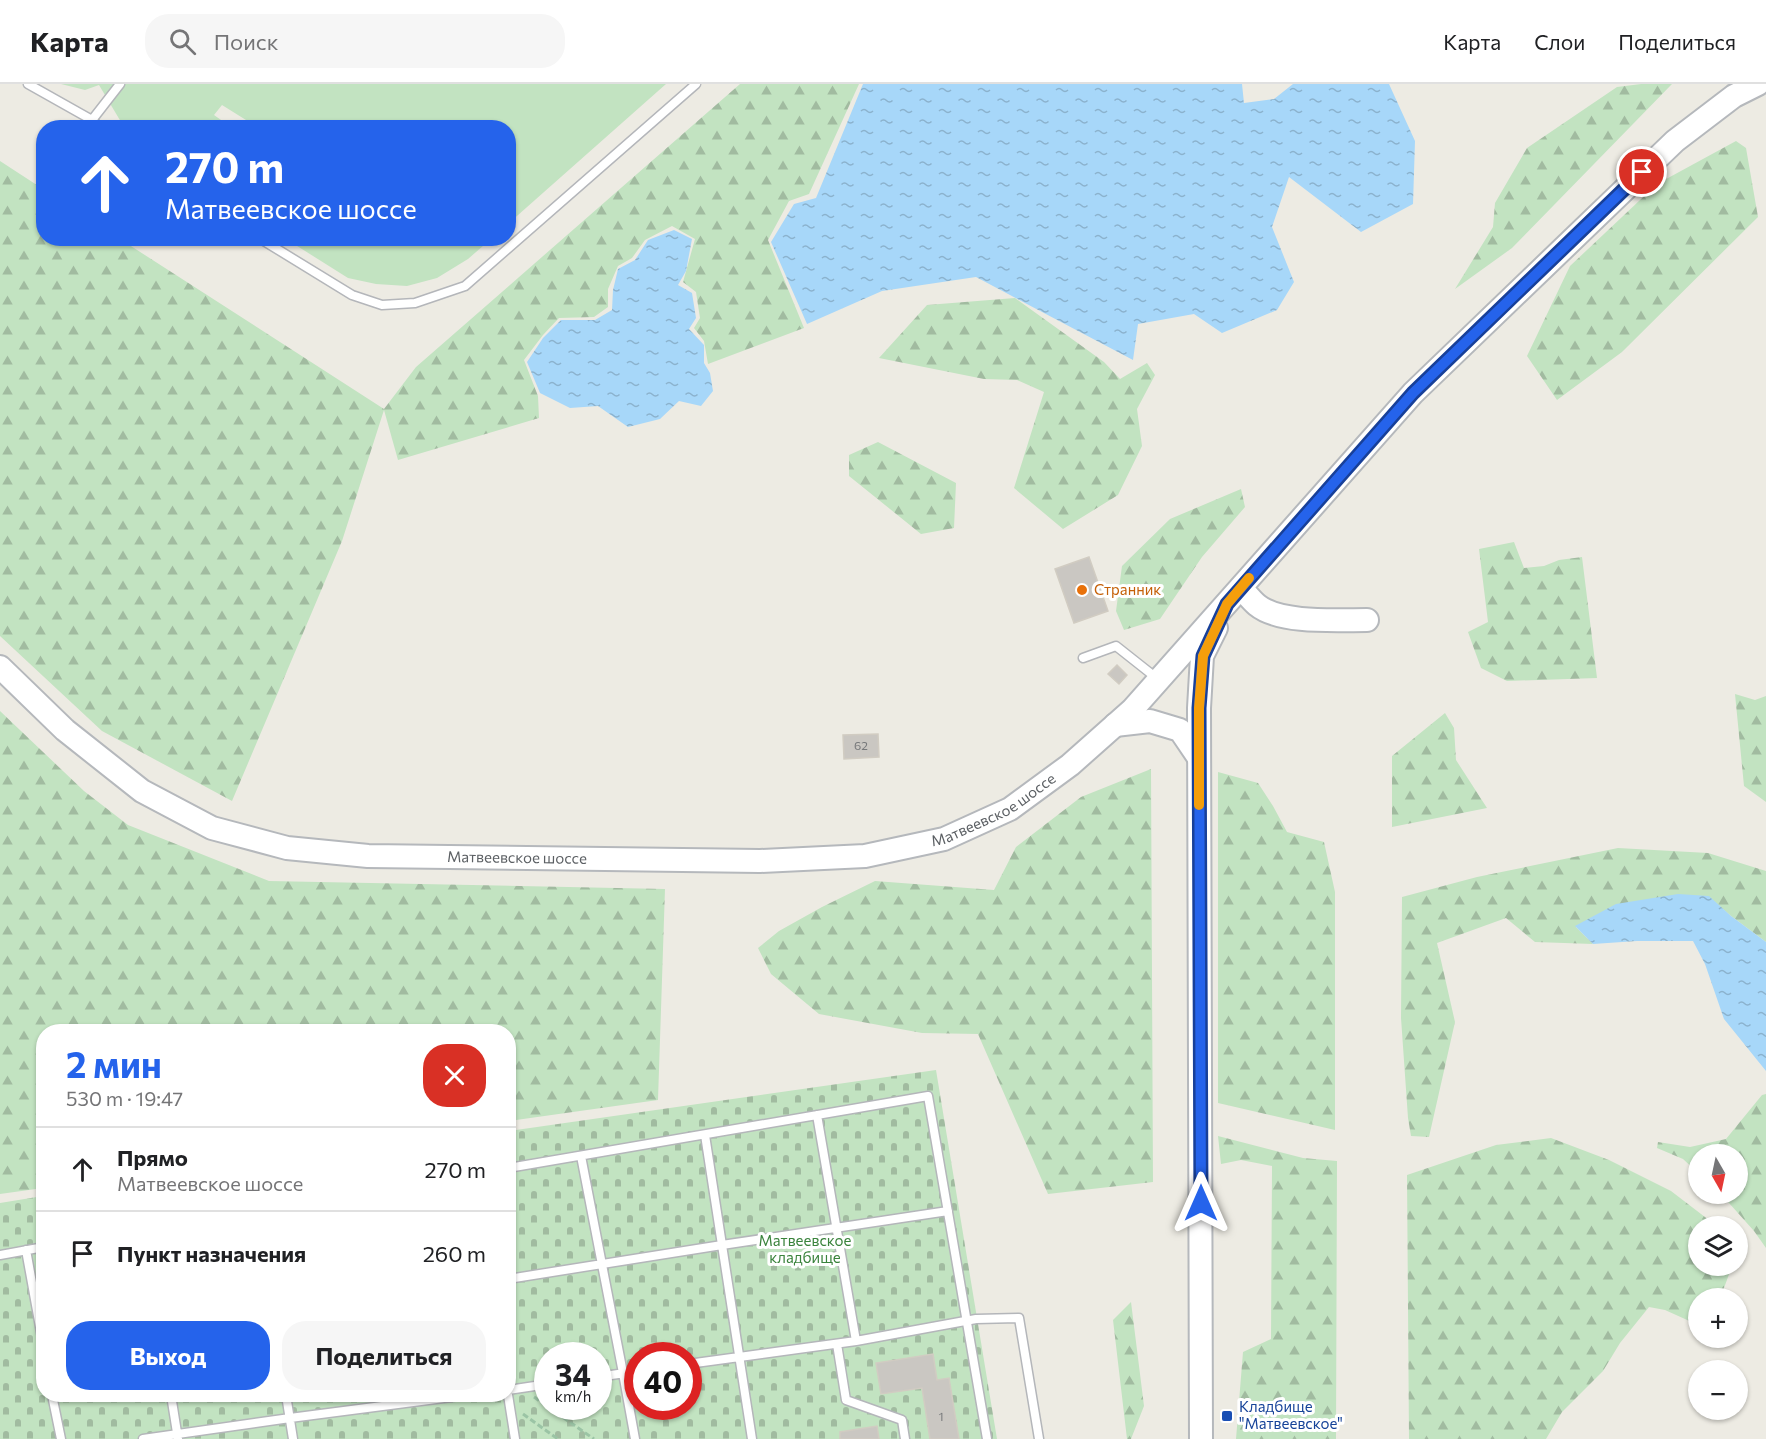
<!DOCTYPE html>
<html lang="ru">
<head>
<meta charset="utf-8">
<style>
	:root { --surface:#fff; --page:#f6f6f6; --text:#202124; --muted:#757577; --line:#e0e0e0; --accent:#2563eb }
	body { margin:0; font-family:Commissioner,sans-serif; background:var(--page); color:var(--text); height:100vh; display:flex; flex-direction:column; font-size:22px; white-space:nowrap }
	* { box-sizing:border-box; margin:0 }
	p { font-size:20px; color:var(--muted) }
	.icon { flex:none; width:33px; height:33px; fill:none; stroke:currentColor; stroke-width:2; stroke-linecap:round; stroke-linejoin:round }
	.map { position:relative; flex:1; overflow:hidden }
	.panel { position:absolute; left:36px; top:940px; width:480px; height:378px; display:flex; flex-direction:column; background:var(--surface); border-radius:24px; box-shadow:0 2px 4px #0004 }
	.panel>* { flex:none }
	.guide { position:absolute; left:36px; top:36px; width:480px; height:126px; border-radius:24px; box-shadow:0 2px 4px #0004; background:#2563eb; color:#fff; overflow:hidden }
	.needle { width:39px; rotate:171deg }
	.buttons { position:absolute; left:1688px; top:1060px; display:grid; gap:12px }
	.buttons a { display:grid; place-items:center; width:60px; height:60px; border-radius:50%; background:var(--surface); box-shadow:0 2px 4px #0004; font-size:30px }
	.speed { position:absolute; left:534px; top:1258px; display:flex; gap:12px; font-size:30px; font-weight:700; text-align:center }
	.speed>* { display:grid; place-content:center; width:78px; height:78px; border-radius:50%; background:var(--surface); box-shadow:0 2px 4px #0004; line-height:1 }
	.speed small { font-size:15px; font-weight:400 }
	.speed .limit { border:9px solid #d22; background:#fff; color:#111 }
	.pin { position:absolute; display:grid; place-items:center; width:51px; height:51px; color:#fff; margin:-26px; border:3px solid #fff; border-radius:50%; box-shadow:0 2px 6px #0007 }
	.me { position:absolute; width:66px; margin:-33px; rotate:0deg; stroke-linejoin:round; filter:drop-shadow(0 0 4px #0008) }
	.turn { display:flex; align-items:center; gap:21px; height:126px; padding:0 30px; font-size:27px }
	.turn .icon { width:78px; height:78px; stroke-width:2.5 }
	.turn b { display:block; font-size:42px; line-height:51px }
	.round { display:grid; place-items:center; flex:none; width:63px; height:63px; border-radius:24px; background:var(--page) }
	.headline { display:flex; align-items:center; justify-content:space-between; height:102px; padding:0 30px }
	h1 { font-size:36px; font-weight:700; line-height:45px; color:var(--accent) }
	.button { display:flex; gap:12px; margin-top:auto; padding:12px 30px }
	.button a { flex:1; height:69px; border-radius:24px; background:var(--accent); color:#fff; font-size:24px; font-weight:700; line-height:69px; text-align:center }
	.button a+a { background:var(--page); color:var(--text) }
	ul { padding:0; list-style:none }
	li { display:flex; align-items:center; gap:18px; height:84px; padding:0 30px; border-top:2px solid var(--line) }
	li div { flex:1 }
	li b { display:block; font-size:22px }
	li em { font-style:normal }
	header { display:flex; align-items:center; gap:36px; box-sizing:border-box; height:84px; padding:0 30px; background:var(--surface); border-bottom:2px solid var(--line) }
	header strong { font-size:28px }
	nav { display:flex; gap:33px; margin-inline-start:auto; font-size:21px }
	.search { width:420px; height:54px; background:var(--page); display:flex; align-items:center; gap:15px; box-sizing:border-box; padding:0 21px; border-radius:24px; color:var(--muted); font-size:22px }
	.map>svg:first-child { display:block }
	.green { fill:#c2e3c1 }
	.forest { fill:url(#forest-firs) }
	.cemetery { fill:url(#cemetery-stones); fill-rule:evenodd }
	.water { fill:url(#water-ripples) }
	.building { fill:#cac7c2; stroke:#d1ccc2; stroke-width:1.5 }
	.lines { fill:none; stroke-linecap:round; stroke-linejoin:round }
	.lane-casing { stroke:#b4b6ba; stroke-width:11 }
	.secondary-casing { stroke:#b5b8bc; stroke-width:26 }
	.path { stroke:#9bc4a5; stroke-width:3; stroke-dasharray:6 3; stroke-linecap:butt }
	.lane { stroke:#fff; stroke-width:8 }
	.secondary { stroke:#fff; stroke-width:22 }
	.route-casing { stroke:#184099; stroke-width:15 }
	.route { stroke:#2563eb; stroke-width:10 }
	.slow { stroke:#f59e0b; stroke-width:10 }
	.food-dot { fill:#e8710a; stroke:#fff; stroke-width:2 }
	.transit-dot { fill:#1a4fb4; stroke:#fff; stroke-width:2 }
	.labels { text-anchor:middle; stroke-width:6; stroke-linejoin:round; paint-order:stroke }
	.number-label { font-size:12px; fill:#77797b }
	.food-label { font-size:15px; fill:#c56008; stroke:#fff; text-anchor:start }
	.street-label { font-size:15px; fill:#5b5f63; stroke:#fff }
	.park-label { font-size:15px; fill:#3a833c; stroke:#fff }
	.transit-label { font-size:15px; fill:#164399; stroke:#fff; text-anchor:start }
</style>
</head>
<body>
<header>
<strong>Карта</strong>
<div class="search"><svg class="icon" aria-label="search" viewBox="0 0 24 24"><circle cx="10" cy="10" r="6"/><path d="M15 15l6 6"/></svg>Поиск</div>
<nav><a>Карта</a><a>Слои</a><a>Поделиться</a></nav>
</header>
<div class="map">
<svg width="1766" height="1355" viewBox="0 0 1766 1355">
	<defs>
		<pattern id="forest-firs" width="22" height="20" patternUnits="userSpaceOnUse" patternTransform="scale(1.5)"><rect width="22" height="20" fill="#c2e3c1"/><path d="M5 1l3.5 6h-7zM16 11l3.5 6h-7z" fill="#a1bba0"/></pattern>
		<pattern id="cemetery-stones" width="16" height="16" patternUnits="userSpaceOnUse" patternTransform="scale(1.5)"><rect width="16" height="16" fill="#c2e3c1"/><path d="M2 7V4a2 2 0 0 1 4 0v3zM10 15v-3a2 2 0 0 1 4 0v3z" fill="#a1bba0"/></pattern>
		<pattern id="water-ripples" width="26" height="14" patternUnits="userSpaceOnUse" patternTransform="scale(1.5)"><rect width="26" height="14" fill="#a7d7f9"/><path d="M2 4q2-2 4 0t4 0M15 11q2-2 4 0t4 0" fill="none" stroke="#8bb2cd"/></pattern>
	</defs>
	<rect width="100%" height="100%" fill="#edebe3"/>
	<path class="green" d="M 61,0 L 666,0 L 509,139 L 508,44 L 257,43 L 222,21 L 214,31 L 231,43 L 124,43 L 99,1 L 85,6 Z
		M 286,155 L 286,154 L 491,155 L 468,175 L 437,194 L 407,202 L 376,200 L 348,194 Z"/>
	<path class="forest" d="M 740,0 L 859,0 L 809,110 L 789,117 L 768,156 L 804,244 L 708,280 L 704,257 L 694,244 L 700,234 L 696,208 L 683,198 L 695,155 L 672,142 L 645,156 L 632,174 L 618,182 L 608,205 L 608,223 L 594,233 L 559,234 L 543,251 L 524,276 L 538,312 L 539,334 L 398,376 L 384,326 L 342,457 L 232,717 L 102,647 L 0,552 L 0,77 L 43,105 L 44,154 L 120,155 L 384,325 L 416,283 Z
		M 1641,0 L 1672,0 L 1512,164 L 1455,205 L 1493,143 L 1495,119 L 1527,64 L 1617,3 Z
		M 1736,57 L 1746,64 L 1758,133 L 1622,268 L 1557,316 L 1527,272 L 1570,182 L 1657,100 Z
		M 1015,214 L 1104,278 L 1120,295 L 1147,279 L 1155,291 L 1137,325 L 1142,362 L 1118,411 L 1063,445 L 1014,404 L 1044,308 L 1017,296 L 984,295 L 879,274 L 927,221 Z
		M 878,358 L 956,399 L 954,444 L 921,450 L 849,392 L 849,371 Z
		M 1241,405 L 1245,423 L 1202,473 L 1160,535 L 1124,546 L 1116,527 L 1122,482 L 1170,435 Z
		M 1514,458 L 1524,484 L 1544,482 L 1559,476 L 1582,473 L 1597,594 L 1507,597 L 1481,584 L 1468,548 L 1488,538 L 1479,465 Z
		M 1735,610 L 1755,616 L 1766,612 L 1766,718 L 1744,702 Z
		M 0,627 L 84,707 L 128,741 L 269,797 L 665,805 L 658,1016 L 509,1037 L 508,948 L 44,948 L 43,1104 L 0,1110 Z
		M 1445,629 L 1454,644 L 1456,676 L 1487,724 L 1392,743 L 1392,672 Z
		M 1151,685 L 1153,1098 L 1048,1110 L 978,950 L 922,949 L 819,930 L 771,890 L 758,864 L 779,847 L 822,823 L 875,797 L 994,806 L 1016,763 L 1081,713 Z
		M 1218,688 L 1258,699 L 1273,722 L 1287,748 L 1324,758 L 1335,808 L 1335,1046 L 1218,1019 Z
		M 1618,764 L 1708,769 L 1766,787 L 1766,858 L 1731,832 L 1709,813 L 1576,843 L 1593,860 L 1535,858 L 1506,834 L 1437,859 L 1455,938 L 1429,1053 L 1411,1052 L 1408,1034 L 1401,934 L 1402,813 L 1477,793 Z
		M 1766,1010 L 1766,1164 L 1754,1147 L 1721,1110 L 1737,1110 L 1737,1071 L 1698,1071 L 1698,1089 L 1683,1075 L 1657,1064 L 1658,1058 L 1690,1063 L 1726,1055 L 1762,1011 Z
		M 1218,1052 L 1303,1074 L 1337,1077 L 1336,1355 L 1236,1355 L 1243,1268 L 1271,1255 L 1272,1082 L 1241,1076 L 1221,1080 Z
		M 1551,1054 L 1609,1076 L 1671,1107 L 1718,1143 L 1698,1143 L 1698,1182 L 1732,1182 L 1720,1215 L 1698,1215 L 1698,1238 L 1696,1240 L 1665,1226 L 1649,1223 L 1620,1259 L 1603,1287 L 1562,1328 L 1546,1355 L 1409,1355 L 1407,1091 L 1496,1061 Z
		M 1131,1218 L 1144,1322 L 1131,1355 L 1127,1355 L 1113,1236 Z"/>
	<path class="cemetery" d="M 936,986 L 997,1355 L 0,1355 L 0,1119 L 43,1112 L 44,1311 L 508,1311 L 509,1047 ZM 548,1272 L 598,1272 L 598,1323 L 548,1323 ZM 638,1272 L 688,1272 L 688,1323 L 638,1323 Z"/>
	<path class="water" d="M 863,0 L 1242,0 L 1244,19 L 1274,15 L 1293,0 L 1389,0 L 1415,57 L 1413,120 L 1361,148 L 1289,93 L 1272,143 L 1294,198 L 1277,226 L 1222,249 L 1194,230 L 1138,240 L 1133,276 L 976,193 L 882,207 L 807,240 L 771,158 L 794,120 L 816,114 Z
		M 674,146 L 692,155 L 686,187 L 678,201 L 692,209 L 696,234 L 689,245 L 704,261 L 704,279 L 710,289 L 713,307 L 701,322 L 679,317 L 660,335 L 628,343 L 598,322 L 570,324 L 540,309 L 527,278 L 543,254 L 561,236 L 595,236 L 612,226 L 613,206 L 618,185 L 635,176 L 648,156 Z
		M 1678,810 L 1709,812 L 1731,832 L 1766,858 L 1766,987 L 1724,935 L 1705,880 L 1693,857 L 1637,857 L 1593,860 L 1575,842 L 1616,820 Z"/>
	<path class="building" d="M 1089,473 L 1108,527 L 1074,539 L 1055,485 Z
		M 1117,581 L 1127,591 L 1119,600 L 1108,590 Z
		M 878,650 L 879,673 L 844,675 L 843,651 Z
		M 933,1270 L 937,1296 L 949,1294 L 959,1355 L 930,1355 L 922,1304 L 881,1310 L 876,1279 Z
		M 877,1342 L 879,1355 L 840,1355 L 840,1348 Z"/>
	<g class="lines">
		<defs>
			<path id="lane" d="M 28,0 L 92,36 L 101,44
				M 92,36 L 120,0
				M 259,154 L 352,211 L 382,221 L 415,219 L 465,202 L 696,0
				M 1083,574 L 1116,562 L 1159,596
				M 817,1031 L 856,1257
				M 705,1051 L 752,1355
				M 581,1072 L 623,1289 L 635,1355
				M 508,1084 L 928,1012 L 987,1355
				M 26,1166 L 44,1265
				M 0,1171 L 44,1163
				M 508,1195 L 722,1161 L 948,1127
				M 837,1260 L 846,1316 L 902,1336 L 905,1355
				M 688,1280 L 856,1257 L 976,1235 L 1019,1234 L 1039,1355
				M 598,1293 L 638,1287
				M 508,1306 L 548,1300
				M 52,1311 L 61,1355
				M 171,1311 L 178,1355
				M 286,1311 L 293,1355
				M 508,1311 L 515,1355
				M 143,1355 L 290,1334 L 467,1311"/>
			<g id="secondary">
				<path d="M 1241,504 C 1246,509 1251,516 1257,521 C 1280,540 1337,536 1367,536"/>
				<path id="s1" d="M 0,583 L 65,646 L 142,707 L 212,744 L 287,764 L 368,772 L 760,777 L 865,772 L 944,755 L 1010,725 L 1070,681 L 1132,626 L 1413,309 L 1675,57 L 1734,12 L 1758,0"/>
				<path d="M 1115,641 L 1150,637 L 1180,646 L 1199,674"/>
				<path d="M 1201,1355 L 1199,624 L 1202,572 L 1216,544"/>
			</g>
		</defs>
		<use href="#lane" class="lane-casing"/>
		<use href="#secondary" class="secondary-casing"/>
		<path class="path" d="M 534,1313 L 548,1323
			M 548,1323 L 594,1355
			M 523,1330 L 558,1355"/>
		<use href="#lane" class="lane"/>
		<use href="#secondary" class="secondary"/>
	</g>
	<g class="lines">
		<defs>
			<path id="route" d="M 1201,1119 L 1199,624 L 1203,572 L 1227,520 L 1413,309 L 1642,88"/>
		</defs>
		<use href="#route" class="route-casing"/>
		<use href="#route" class="route"/>
		<path class="slow" d="M 1199,721 L 1199,624 L 1203,572 L 1227,520 L 1249,494"/>
	</g>
	<circle class="food-dot" cx="1082" cy="506" r="6"/>
	<rect class="transit-dot" x="1221" y="1326" width="12" height="12" rx="3"/>
	<g class="labels">
		<g class="number-label">
			<text x="861" y="666">62</text>
			<text x="941" y="1337">1</text>
		</g>
		<g class="food-label">
			<text x="1094" y="511">Странник</text>
		</g>
		<g class="street-label">
			<text dy="5" stroke="none"><textPath href="#s1" startOffset="1062">Матвеевское шоссе</textPath></text>
			<text dy="5" stroke="none"><textPath href="#s1" startOffset="576">Матвеевское шоссе</textPath></text>
		</g>
		<g class="park-label">
			<text x="805" y="1162">Матвеевское<tspan x="805" dy="17">кладбище</tspan></text>
		</g>
		<g class="transit-label">
			<text x="1239" y="1328">Кладбище<tspan x="1239" dy="17">"Матвеевское"</tspan></text>
		</g>
	</g>
</svg>
<div class="buttons">
<a><svg class="needle" viewBox="-14 -14 28 28"><path d="M0-13l5 13h-10z" fill="#e53935"/><path d="M0 13l5-13h-10z" fill="#757577"/></svg></a>
<a><svg class="icon" aria-label="layers" viewBox="0 0 24 24"><path d="M12 4l9 5-9 5-9-5zM3 14l9 5 9-5"/></svg></a>
<a>+</a>
<a>−</a>
</div>
<div class="speed"><div>34<small>km/h</small></div><div class="limit">40</div></div>
<div class="pin" style="left:1642px;top:88px;background:#d93025"><svg class="icon" aria-label="arrive" viewBox="0 0 24 24"><path d="M6 21V4h12l-3 4 3 4H6"/></svg></div>
<svg class="me" style="left:1201px;top:1119px" viewBox="-20 -20 40 40"><path d="M0-17L14 15 0 8-14 15z" fill="#2563eb" stroke="#fff" stroke-width="4"/></svg>
<div class="guide">
<div class="turn"><svg class="icon" aria-label="ahead" viewBox="0 0 24 24"><path d="M12 20V5M6 11l6-6 6 6"/></svg><div><b>270 m</b>Матвеевское шоссе</div></div>
</div>
<section class="panel">
<div class="headline"><div><h1>2 мин</h1><p>530 m · 19:47</p></div><a class="round" style="background:#d93025;color:#fff"><svg class="icon" aria-label="close" viewBox="0 0 24 24"><path d="M6 6l12 12M18 6L6 18"/></svg></a></div>
<ul>
<li><svg class="icon" aria-label="ahead" viewBox="0 0 24 24"><path d="M12 20V5M6 11l6-6 6 6"/></svg><div><b>Прямо</b><p>Матвеевское шоссе</p></div><em>270 m</em></li>
<li><svg class="icon" aria-label="arrive" viewBox="0 0 24 24"><path d="M6 21V4h12l-3 4 3 4H6"/></svg><div><b>Пункт назначения</b></div><em>260 m</em></li>
</ul>
<div class="button"><a>Выход</a><a>Поделиться</a></div>
</section>
</div>
</body>
</html>
